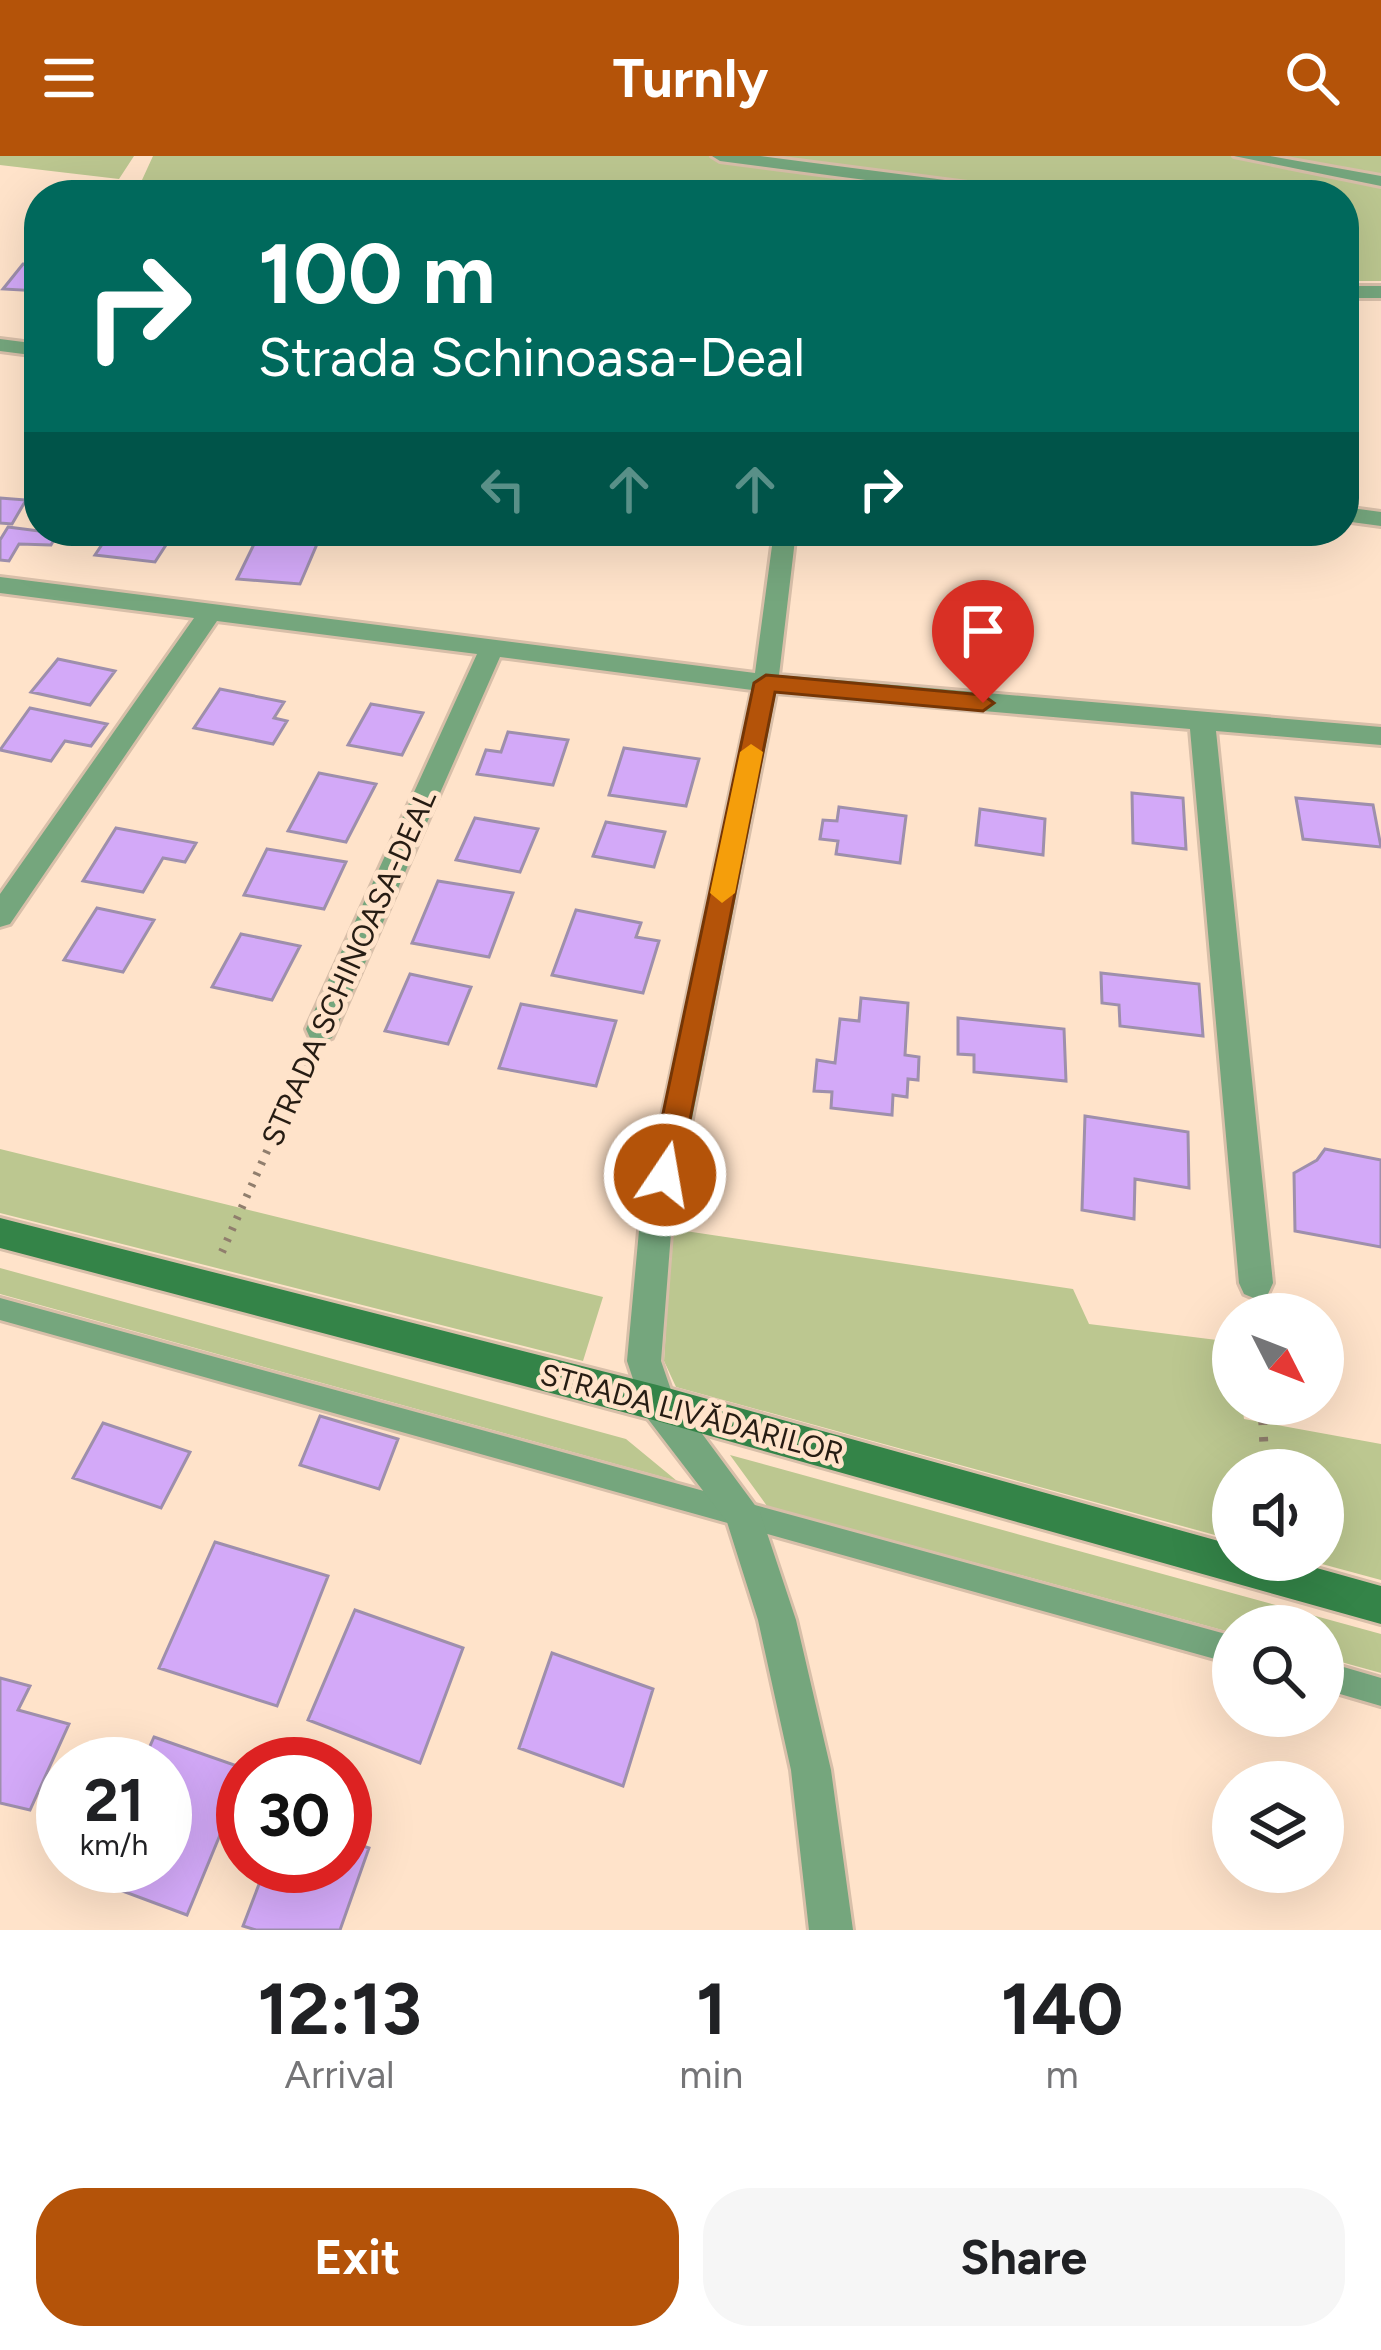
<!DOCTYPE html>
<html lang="en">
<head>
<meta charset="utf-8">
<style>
	:root { --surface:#fff; --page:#f6f6f6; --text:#202124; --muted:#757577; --accent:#b45309 }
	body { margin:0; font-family:Figtree,sans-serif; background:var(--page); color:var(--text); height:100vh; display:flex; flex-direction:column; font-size:45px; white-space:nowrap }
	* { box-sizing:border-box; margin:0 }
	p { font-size:39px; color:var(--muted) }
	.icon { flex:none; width:66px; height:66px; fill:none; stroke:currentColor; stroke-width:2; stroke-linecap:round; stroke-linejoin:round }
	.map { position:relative; height:1774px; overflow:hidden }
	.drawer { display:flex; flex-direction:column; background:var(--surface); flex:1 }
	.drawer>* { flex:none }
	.banner { position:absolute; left:24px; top:24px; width:1335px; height:366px; border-radius:48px; box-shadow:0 12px 48px #0002; background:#00695c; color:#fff; overflow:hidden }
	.needle { width:78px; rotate:132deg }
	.controls { position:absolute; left:1212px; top:1137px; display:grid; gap:24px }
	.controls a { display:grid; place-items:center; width:132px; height:132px; border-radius:50%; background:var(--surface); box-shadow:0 12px 48px #0002; font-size:60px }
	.speed { position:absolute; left:36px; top:1581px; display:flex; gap:24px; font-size:60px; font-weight:700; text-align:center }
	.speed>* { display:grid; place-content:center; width:156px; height:156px; border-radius:50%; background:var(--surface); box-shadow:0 12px 48px #0002; line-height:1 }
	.speed small { font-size:30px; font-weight:400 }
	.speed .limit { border:18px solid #d22; background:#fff; color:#111 }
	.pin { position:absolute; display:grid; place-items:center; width:102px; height:102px; color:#fff; margin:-123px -51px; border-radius:50% 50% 50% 0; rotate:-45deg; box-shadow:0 0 12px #0007 }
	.pin .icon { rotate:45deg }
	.me { position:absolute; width:132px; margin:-66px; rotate:12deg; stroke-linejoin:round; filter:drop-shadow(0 0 9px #0008) }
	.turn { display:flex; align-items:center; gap:42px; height:252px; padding:0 36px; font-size:54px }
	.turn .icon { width:156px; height:156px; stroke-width:2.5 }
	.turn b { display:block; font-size:84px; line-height:102px }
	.lanes { display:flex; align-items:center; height:114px; padding:0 36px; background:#0003; justify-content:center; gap:60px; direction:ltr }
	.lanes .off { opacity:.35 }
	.eta { display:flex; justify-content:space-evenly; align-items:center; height:204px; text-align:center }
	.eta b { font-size:72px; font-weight:700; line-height:84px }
	.action { display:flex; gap:24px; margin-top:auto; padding:24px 36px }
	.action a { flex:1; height:138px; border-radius:48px; background:var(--accent); color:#fff; font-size:48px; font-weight:700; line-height:138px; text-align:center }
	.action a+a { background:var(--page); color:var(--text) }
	header { display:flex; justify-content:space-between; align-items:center; height:156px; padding:0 36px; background:var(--accent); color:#fff; font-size:54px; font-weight:700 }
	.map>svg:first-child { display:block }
	.green { fill:#bcc790 }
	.building { fill:#d3a9f8; stroke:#9e8fac; stroke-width:3 }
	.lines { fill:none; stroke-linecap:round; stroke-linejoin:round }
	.lane-casing { stroke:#d8bfa9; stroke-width:6 }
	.street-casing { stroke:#d8bfa9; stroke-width:6 }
	.secondary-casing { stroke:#d8bfa9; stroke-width:6 }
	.path-far1 { stroke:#907e6d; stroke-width:8; stroke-dasharray:3 9; stroke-linecap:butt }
	.path { stroke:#907e6d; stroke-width:9; stroke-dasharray:4.5 12; stroke-linecap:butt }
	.lane { fill:#75a67d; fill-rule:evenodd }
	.street { fill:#75a67d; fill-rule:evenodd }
	.secondary { fill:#348448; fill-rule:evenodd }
	.route { fill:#b45309; stroke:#753606; stroke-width:3 }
	.slow { fill:#f59e0b }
	.labels { text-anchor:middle; stroke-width:10; stroke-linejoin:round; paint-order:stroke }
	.street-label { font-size:30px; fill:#261c13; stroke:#ffe3ca }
</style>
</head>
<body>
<header><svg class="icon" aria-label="menu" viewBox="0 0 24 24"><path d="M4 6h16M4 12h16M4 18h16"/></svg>Turnly<svg class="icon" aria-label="search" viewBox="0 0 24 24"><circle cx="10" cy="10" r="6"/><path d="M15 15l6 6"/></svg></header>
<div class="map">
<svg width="1381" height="1774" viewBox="0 0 1381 1774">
	<rect width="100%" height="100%" fill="#ffe3ca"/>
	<path class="green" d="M 0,0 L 134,0 L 119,23 L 0,9 Z
		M 153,0 L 1381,0 L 1381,125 L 1344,125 L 1344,39 L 293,39 L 142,24 Z
		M 0,993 L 603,1141 L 583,1205 L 0,1057 Z
		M 672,1073 L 1073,1133 L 1089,1168 L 1233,1186 L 1233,1248 L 1242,1248 L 1244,1263 L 1381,1288 L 1381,1424 L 1307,1404 L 1323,1404 L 1323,1314 L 1233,1314 L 1233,1384 L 676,1231 L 664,1205 Z
		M 0,1112 L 626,1283 L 677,1325 L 0,1138 Z
		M 730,1299 L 1381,1478 L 1381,1517 L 1323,1501 L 1323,1470 L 1233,1470 L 1233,1477 L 767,1350 Z"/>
	<path class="building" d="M 23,108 L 39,109 L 39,135 L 3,133 Z
		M 0,342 L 26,344 L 12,368 L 0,367 Z
		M 8,371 L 39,375 L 59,375 L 51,389 L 19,388 L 9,405 L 0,404 L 0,384 Z
		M 111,375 L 175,375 L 155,406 L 95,399 Z
		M 256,384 L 317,388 L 300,428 L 237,423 Z
		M 58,503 L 115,515 L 90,549 L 31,536 Z
		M 220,533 L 284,546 L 274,562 L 287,565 L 273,588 L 194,572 Z
		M 371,548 L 423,557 L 402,599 L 348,589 Z
		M 30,552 L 107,568 L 91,590 L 65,585 L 51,605 L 0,594 Z
		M 508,576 L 568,584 L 553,629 L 477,618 L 486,594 L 501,596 Z
		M 624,592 L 699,603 L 686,650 L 609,639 Z
		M 319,617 L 376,628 L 346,686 L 288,675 Z
		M 1132,637 L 1183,642 L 1186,693 L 1133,687 Z
		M 1296,642 L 1373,649 L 1381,691 L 1303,683 Z
		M 839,651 L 906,660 L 900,707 L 836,698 L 838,685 L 820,683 L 823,664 L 837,665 Z
		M 980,653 L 1045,663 L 1043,699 L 976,689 Z
		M 475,662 L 538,673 L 520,716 L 456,704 Z
		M 606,666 L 665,676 L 654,711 L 593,700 Z
		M 116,672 L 196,687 L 185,706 L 163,702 L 143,736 L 83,725 Z
		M 267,693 L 346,706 L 324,753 L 244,739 Z
		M 438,725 L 513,737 L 489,801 L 412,787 Z
		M 97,752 L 154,764 L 123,816 L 64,804 Z
		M 576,754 L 641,767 L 636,781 L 659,785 L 643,837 L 552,819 Z
		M 241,778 L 300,790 L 272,844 L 212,831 Z
		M 1101,817 L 1199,828 L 1203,880 L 1120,870 L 1119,849 L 1102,847 Z
		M 410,818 L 471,831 L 448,888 L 385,875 Z
		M 861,842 L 908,847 L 905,899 L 919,901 L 918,924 L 908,923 L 907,941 L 893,939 L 892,959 L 831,952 L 832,936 L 814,935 L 817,904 L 835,907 L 840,863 L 859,865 Z
		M 521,848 L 616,865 L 596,930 L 499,912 Z
		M 958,862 L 1064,873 L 1066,925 L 974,916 L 974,899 L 958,898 Z
		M 1085,960 L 1188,976 L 1189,1032 L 1135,1023 L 1134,1063 L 1082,1054 Z
		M 1325,993 L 1381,1004 L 1381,1091 L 1295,1075 L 1294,1017 L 1317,1004 Z
		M 320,1260 L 398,1283 L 379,1333 L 300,1309 Z
		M 103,1267 L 190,1296 L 161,1352 L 73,1322 Z
		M 215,1386 L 328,1420 L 277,1550 L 159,1512 Z
		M 355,1454 L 463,1492 L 420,1607 L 308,1564 Z
		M 552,1497 L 653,1533 L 623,1630 L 519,1592 Z
		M 0,1522 L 30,1530 L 18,1554 L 69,1568 L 30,1654 L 0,1647 Z
		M 154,1581 L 243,1612 L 243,1623 L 187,1759 L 90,1723 L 96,1710 L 165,1710 L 165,1608 L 142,1608 Z
		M 345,1684 L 369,1692 L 340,1774 L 256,1774 L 243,1770 L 266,1710 L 345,1710 Z"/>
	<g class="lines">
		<defs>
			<path id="lane" d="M 143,32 L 166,36 L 168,39 L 139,39 L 137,36 Z
				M 0,1142 L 1233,1480 L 1233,1508 L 0,1164 Z
				M 1323,1505 L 1381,1522 L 1381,1550 L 1323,1533 Z"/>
			<path id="street" d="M 712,0 L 760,0 L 1022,34 L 1031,39 L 981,39 L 720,5 Z
				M 1234,0 L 1270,0 L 1381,20 L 1381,30 Z
				M 1344,130 L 1381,130 L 1381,142 L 1344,142 Z
				M 0,183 L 39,188 L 39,200 L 0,195 Z
				M 1344,351 L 1381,356 L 1381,370 L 1344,365 Z
				M 774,375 L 796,375 L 779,519 L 1381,571 L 1381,589 L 1216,575 L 1273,1127 L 1268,1138 L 1256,1143 L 1244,1138 L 1239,1127 L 1190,573 L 776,537 L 672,1064 L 661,1205 L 672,1237 L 760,1356 L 796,1464 L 831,1614 L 853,1774 L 809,1774 L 791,1614 L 758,1464 L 727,1366 L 645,1259 L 627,1205 L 640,1064 L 752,534 L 500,501 L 336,873 L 332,882 L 321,886 L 310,882 L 306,873 L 477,498 L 217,465 L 10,768 L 0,771 L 0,738 L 194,462 L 0,437 L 0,421 L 755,517 Z"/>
			<path id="secondary" d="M 0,1062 L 657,1229 L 1233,1389 L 1233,1404 L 1288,1404 L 1381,1430 L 1381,1468 L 657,1265 L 0,1092 Z"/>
		</defs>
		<use href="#lane" class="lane-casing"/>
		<use href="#street" class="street-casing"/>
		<use href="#secondary" class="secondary-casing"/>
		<path class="path-far1" d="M 222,1096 L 309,901"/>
		<path class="path" d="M 1262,1248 L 1265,1314"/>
		<use href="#lane" class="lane"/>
		<use href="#street" class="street"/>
		<use href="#secondary" class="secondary"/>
	</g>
	<path class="route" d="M 766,519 L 983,539 L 994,547 L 983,555 L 775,536 L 679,1019 L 675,1028 L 665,1032 L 655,1028 L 650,1019 L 754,527 Z"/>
	<path class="slow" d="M 751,588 L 763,596 L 735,737 L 722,747 L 710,737 L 740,596 Z"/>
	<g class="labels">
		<g class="street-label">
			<text transform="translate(349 812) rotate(-66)" y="10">STRADA SCHINOASA-DEAL</text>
			<text transform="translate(692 1258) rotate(15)" y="10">STRADA LIVĂDARILOR</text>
		</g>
	</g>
</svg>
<div class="controls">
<a><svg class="needle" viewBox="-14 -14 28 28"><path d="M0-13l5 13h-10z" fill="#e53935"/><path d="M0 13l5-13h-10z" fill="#757577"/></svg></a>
<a><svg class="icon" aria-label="sound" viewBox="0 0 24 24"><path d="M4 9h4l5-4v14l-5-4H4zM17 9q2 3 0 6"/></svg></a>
<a><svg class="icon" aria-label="search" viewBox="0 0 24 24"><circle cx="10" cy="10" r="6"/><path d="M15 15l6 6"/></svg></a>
<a><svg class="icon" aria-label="layers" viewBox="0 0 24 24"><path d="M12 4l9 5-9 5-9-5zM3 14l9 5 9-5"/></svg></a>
</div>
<div class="speed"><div>21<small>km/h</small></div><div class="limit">30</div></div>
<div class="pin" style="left:983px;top:547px;background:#d93025"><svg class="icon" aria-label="arrive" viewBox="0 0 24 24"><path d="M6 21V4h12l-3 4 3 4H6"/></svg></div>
<svg class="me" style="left:665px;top:1019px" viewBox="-20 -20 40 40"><circle r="17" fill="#b45309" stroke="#fff" stroke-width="3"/><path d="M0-11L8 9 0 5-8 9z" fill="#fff"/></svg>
<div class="banner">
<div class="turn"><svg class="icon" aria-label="right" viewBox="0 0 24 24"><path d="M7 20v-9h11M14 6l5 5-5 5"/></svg><div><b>100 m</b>Strada Schinoasa-Deal</div></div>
<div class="lanes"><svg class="icon off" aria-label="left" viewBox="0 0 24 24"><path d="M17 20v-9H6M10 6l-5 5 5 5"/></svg><svg class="icon off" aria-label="ahead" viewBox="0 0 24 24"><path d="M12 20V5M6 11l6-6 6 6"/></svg><svg class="icon off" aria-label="ahead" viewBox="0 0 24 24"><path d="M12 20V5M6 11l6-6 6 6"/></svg><svg class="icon" aria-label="right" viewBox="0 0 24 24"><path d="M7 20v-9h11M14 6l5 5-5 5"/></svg></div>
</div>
</div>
<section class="drawer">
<div class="eta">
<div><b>12:13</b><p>Arrival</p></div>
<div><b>1</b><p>min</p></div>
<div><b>140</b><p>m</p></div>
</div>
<div class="action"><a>Exit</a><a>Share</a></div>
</section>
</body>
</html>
